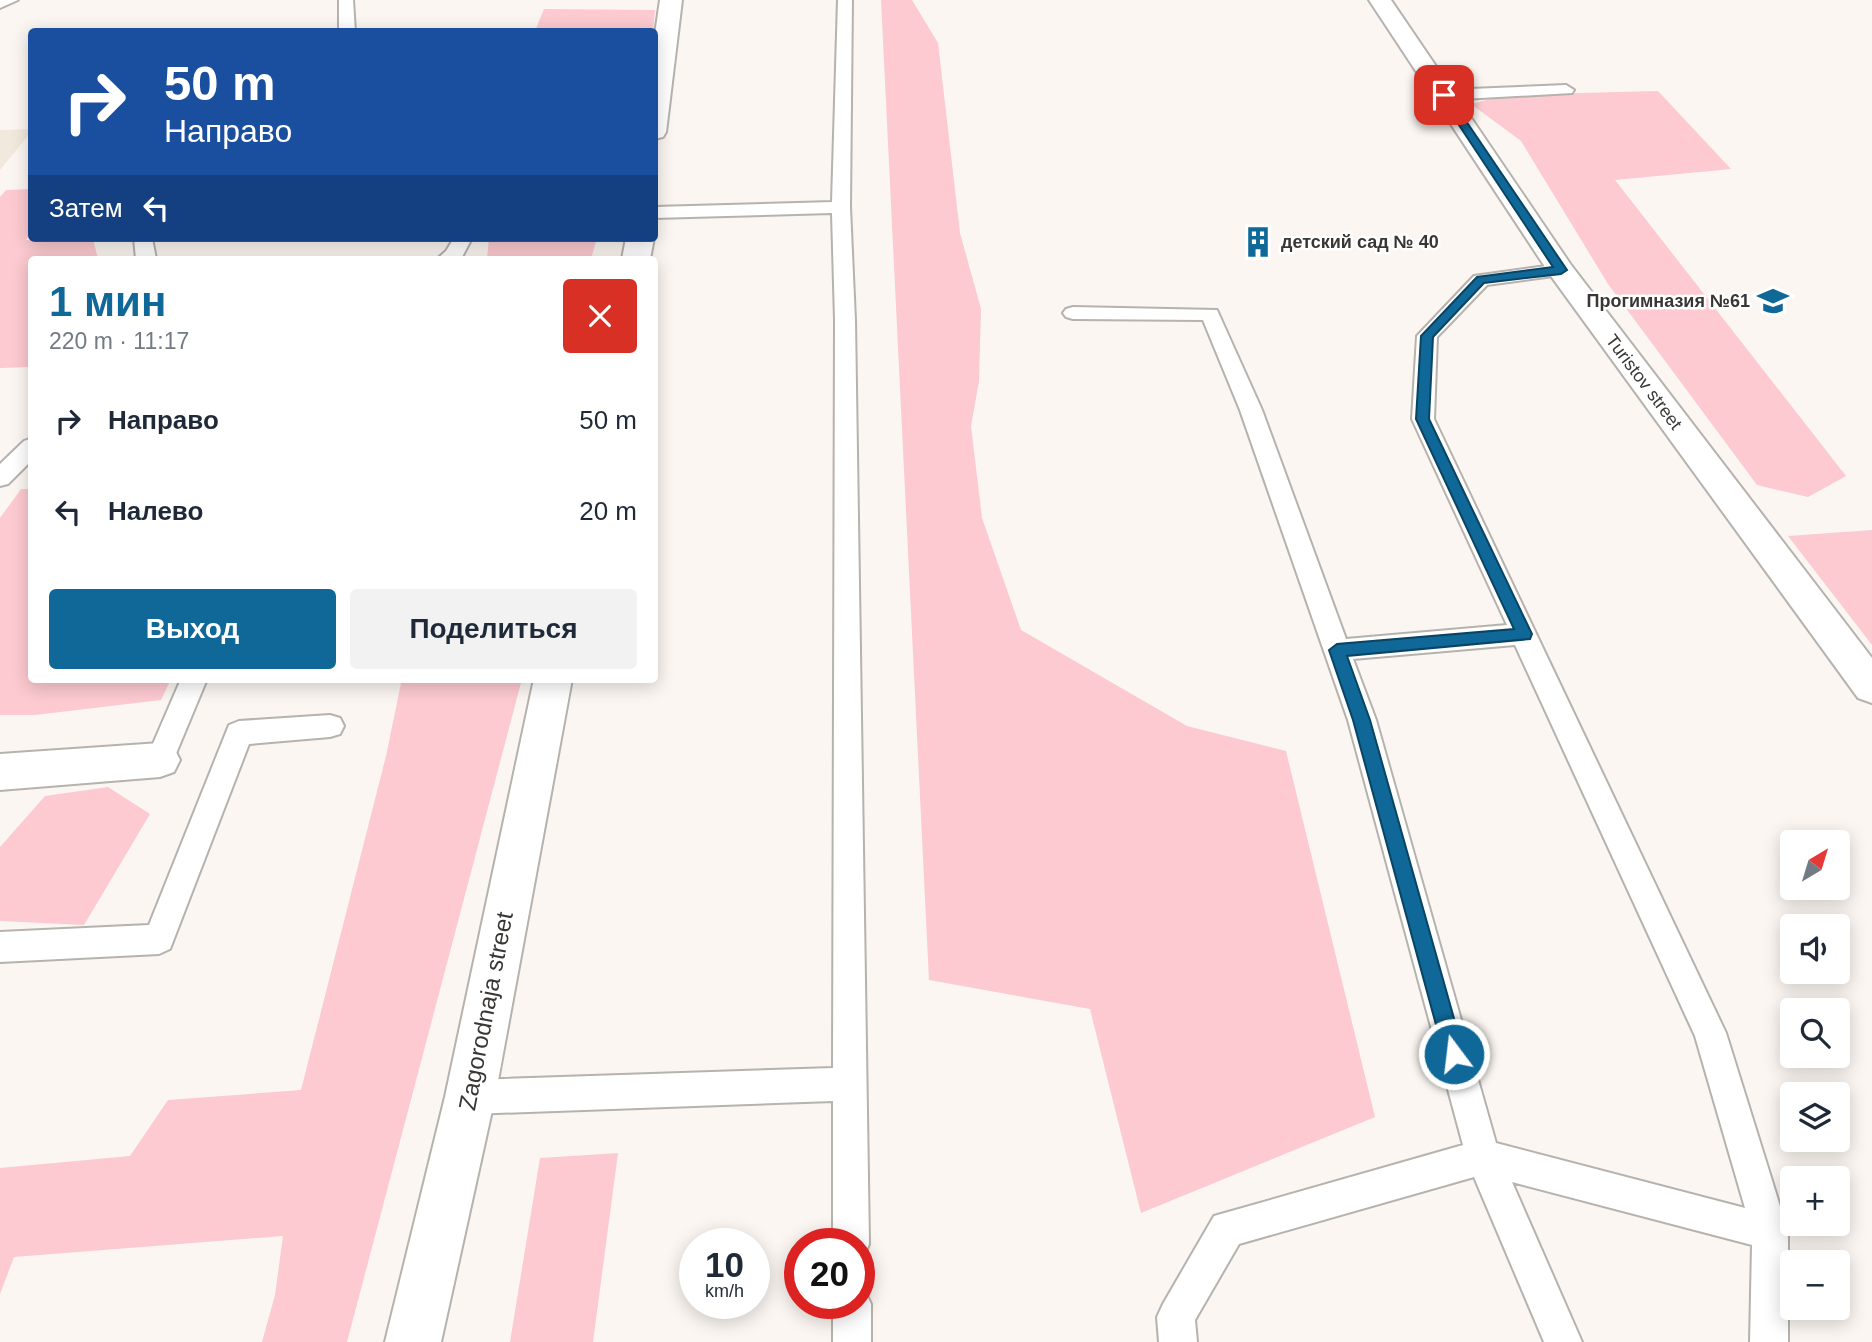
<!DOCTYPE html>
<html lang="ru">
<head>
<meta charset="utf-8">
<style>
	:root { --surface:#fff; --page:#f2f2f3; --text:#1f2937; --muted:#747a83; --accent:#0f6898 }
	body { margin:0; font-family:Helvetica,sans-serif; background:var(--page); color:var(--text); height:100vh; display:flex; flex-direction:column; font-size:26px; white-space:nowrap }
	* { box-sizing:border-box; margin:0 }
	p { font-size:23px; color:var(--muted) }
	.icon { flex:none; width:38px; height:38px; fill:none; stroke:currentColor; stroke-width:2; stroke-linecap:round; stroke-linejoin:round }
	.map { position:relative; flex:1; overflow:hidden }
	.drawer { position:absolute; left:28px; top:256px; width:630px; height:427px; display:flex; flex-direction:column; background:var(--surface); border-radius:7px; box-shadow:0 4px 18px #0003 }
	.drawer>* { flex:none }
	.banner { position:absolute; left:28px; top:28px; width:630px; height:214px; border-radius:7px; box-shadow:0 4px 18px #0003; background:#1a4fa0; color:#fff; overflow:hidden }
	.needle { width:46px; rotate:38deg }
	.controls { position:absolute; left:1780px; top:830px; display:grid; gap:14px }
	.controls a { display:grid; place-items:center; width:70px; height:70px; border-radius:7px; background:var(--surface); box-shadow:0 4px 18px #0003; font-size:35px }
	.speed { position:absolute; left:679px; top:1228px; display:flex; gap:14px; font-size:35px; font-weight:700; text-align:center }
	.speed>* { display:grid; place-content:center; width:91px; height:91px; border-radius:50%; background:var(--surface); box-shadow:0 4px 18px #0003; line-height:1 }
	.speed small { font-size:18px; font-weight:400 }
	.speed .limit { border:10px solid #d22; background:#fff; color:#111 }
	.pin { position:absolute; display:grid; place-items:center; width:60px; height:60px; color:#fff; margin:-30px; border-radius:14px; box-shadow:0 4px 10px #0006 }
	.me { position:absolute; width:77px; margin:-38px; rotate:345deg; stroke-linejoin:round; filter:drop-shadow(0 0 5px #0008) }
	.turn { display:flex; align-items:center; gap:24px; height:147px; padding:0 21px; font-size:32px }
	.turn .icon { width:91px; height:91px; stroke-width:2.5 }
	.turn b { display:block; font-size:49px; line-height:60px }
	.then { display:flex; align-items:center; height:66px; padding:0 21px; background:#0003; gap:14px; font-size:26px }
	.round { display:grid; place-items:center; flex:none; width:74px; height:74px; border-radius:7px; background:var(--page) }
	.summary { display:flex; align-items:center; justify-content:space-between; height:119px; padding:0 21px }
	h1 { font-size:42px; font-weight:700; line-height:52px; color:var(--accent) }
	.action { display:flex; gap:14px; margin-top:auto; padding:14px 21px }
	.action a { flex:1; height:80px; border-radius:7px; background:var(--accent); color:#fff; font-size:28px; font-weight:700; line-height:80px; text-align:center }
	.action a+a { background:var(--page); color:var(--text) }
	ul { padding:0; list-style:none }
	li { display:flex; align-items:center; gap:21px; height:91px; padding:0 21px }
	li div { flex:1 }
	li b { display:block; font-size:26px }
	li em { font-style:normal }
	.map>svg:first-child { display:block }
	.built { fill:#f2e9de }
	.green { fill:#fccad0 }
	.lines { fill:none; stroke-linecap:round; stroke-linejoin:round }
	.lane-casing { stroke:#b6b2ad; stroke-width:4 }
	.street-casing { stroke:#b6b2ad; stroke-width:4 }
	.lane { fill:#fff; fill-rule:evenodd }
	.street { fill:#fff; fill-rule:evenodd }
	.route { fill:#0f6898; stroke:#0a4463; stroke-width:2 }
	.labels { text-anchor:middle; stroke-width:5; stroke-linejoin:round; paint-order:stroke }
	.far-poi-label { font-size:18px; font-weight:bold; fill:#393735; stroke:#fff; text-anchor:start }
	.far-street-label { font-size:18px; fill:#393735; stroke:#fff }
	.near-street-label { font-size:24px; fill:#393735; stroke:#fff }
</style>
</head>
<body>
<div class="map">
<svg width="1872" height="1342" viewBox="0 0 1872 1342">
	<rect width="100%" height="100%" fill="#fbf6f1"/>
	<path class="built" d="M 31,129 L 31,132 L 0,170 L 0,130 Z"/>
	<path class="green" d="M 881,0 L 912,0 L 938,43 L 960,233 L 981,309 L 979,381 L 971,426 L 982,518 L 1021,630 L 1187,726 L 1286,751 L 1375,1117 L 1141,1213 L 1090,1009 L 929,980 Z
		M 544,9 L 655,10 L 653,31 L 535,31 Z
		M 1658,91 L 1731,169 L 1615,180 L 1846,476 L 1808,497 L 1757,485 L 1608,284 L 1521,141 L 1471,104 L 1505,95 Z
		M 31,189 L 31,232 L 26,240 L 93,239 L 98,259 L 32,259 L 31,367 L 0,368 L 0,197 L 6,190 Z
		M 489,238 L 597,238 L 591,259 L 487,259 Z
		M 21,489 L 31,489 L 32,679 L 171,679 L 161,700 L 35,715 L 0,715 L 0,518 Z
		M 1872,530 L 1872,645 L 1788,536 Z
		M 321,679 L 522,679 L 347,1342 L 262,1342 L 275,1295 L 283,1236 L 14,1257 L 0,1294 L 0,1168 L 130,1156 L 168,1100 L 301,1090 L 386,756 L 401,683 Z
		M 108,787 L 150,814 L 84,925 L 0,921 L 0,847 L 45,796 Z
		M 618,1153 L 593,1342 L 510,1342 L 540,1158 Z"/>
	<g class="lines">
		<defs>
			<path id="lane" d="M 0,0 L 18,0 L 0,8 Z
				M 339,0 L 353,0 L 355,32 L 339,32 Z
				M 838,0 L 852,0 L 850,207 L 855,320 L 869,1244 L 864,1257 L 859,1259 L 859,1244 L 833,1244 L 833,1101 L 470,1114 L 458,1109 L 453,1097 L 458,1085 L 470,1080 L 833,1068 L 835,320 L 832,213 L 654,218 L 654,207 L 832,202 Z
				M 1566,85 L 1574,90 L 1572,93 L 1444,100 L 1436,95 L 1444,90 Z
				M 134,238 L 152,238 L 156,259 L 136,259 Z
				M 454,238 L 472,238 L 461,259 L 437,259 L 446,251 Z
				M 1561,264 L 1571,270 L 1568,274 L 1487,285 L 1437,337 L 1434,419 L 1726,1033 L 1788,1232 L 1788,1342 L 1750,1342 L 1752,1245 L 1512,1182 L 1582,1342 L 1544,1342 L 1474,1177 L 1239,1244 L 1195,1320 L 1197,1342 L 1159,1342 L 1157,1317 L 1163,1304 L 1214,1216 L 1463,1145 L 1348,720 L 1240,410 L 1203,320 L 1073,319 L 1066,317 L 1063,313 L 1066,309 L 1073,307 L 1217,310 L 1262,410 L 1346,639 L 1507,625 L 1412,419 L 1417,336 L 1474,276 ZM 1515,645 L 1695,1036 L 1745,1208 L 1496,1143 L 1376,720 L 1353,659 Z
				M 32,438 L 32,460 L 8,484 L 0,486 L 0,464 L 24,441 Z
				M 181,679 L 207,679 L 170,768 L 160,772 L 150,768 L 146,760 Z
				M 330,715 L 340,718 L 344,726 L 340,734 L 330,737 L 249,744 L 170,949 L 159,954 L 0,962 L 0,932 L 149,925 L 229,725 L 239,721 Z
				M 859,1288 L 865,1291 L 871,1304 L 871,1342 L 833,1342 L 833,1304 L 859,1304 Z"/>
			<path id="street" d="M 660,0 L 682,0 L 666,132 L 663,137 L 654,139 L 654,41 Z
				M 1369,0 L 1391,0 L 1571,265 L 1872,658 L 1872,703 L 1858,698 L 1551,276 Z
				M 626,238 L 654,238 L 650,259 L 622,259 Z
				M 534,679 L 572,679 L 495,1097 L 441,1342 L 385,1342 L 445,1097 Z
				M 160,743 L 174,748 L 180,760 L 174,772 L 160,777 L 0,790 L 0,754 Z"/>
		</defs>
		<use href="#lane" class="lane-casing"/>
		<use href="#street" class="street-casing"/>
		<use href="#lane" class="lane"/>
		<use href="#street" class="street"/>
	</g>
	<path class="route" d="M 1440,93 L 1447,93 L 1567,270 L 1561,274 L 1484,283 L 1433,337 L 1429,419 L 1532,634 L 1530,639 L 1347,656 L 1370,720 L 1464,1054 L 1461,1061 L 1454,1064 L 1447,1061 L 1444,1054 L 1353,720 L 1329,650 L 1337,644 L 1514,629 L 1416,419 L 1421,336 L 1477,277 L 1553,267 L 1439,95 Z"/>
	<defs>
		<symbol id="building-bare" viewBox="-9 -9 18 18"><path d="M-4-6H4V6H1V3H-1V6H-4ZM-2.5-4.3h1.7v1.8h-1.7ZM.8-4.3h1.7v1.8H.8ZM-2.5-1h1.7V.8h-1.7ZM.8-1h1.7V.8H.8Z" fill="#0f6898" stroke="#fff" stroke-width="2.5" paint-order="stroke"/></symbol>
		<symbol id="school-bare" viewBox="-9 -9 18 18"><path d="M0-5L7-2L0 1L-7-2ZM-4 1L0 2.5L4 1V4Q0 6-4 4Z" fill="#0f6898" stroke="#fff" stroke-width="2.5" paint-order="stroke"/></symbol>
	</defs>
	<g fill-rule="evenodd">
		<use href="#building-bare" x="1236" y="220" width="44" height="44"/>
		<use href="#school-bare" x="1751" y="279" width="44" height="44"/>
	</g>
	<g class="labels">
		<g class="far-poi-label">
			<text x="1281" y="248">детский сад № 40</text>
			<text x="1750" y="307" text-anchor="end">Прогимназия №61</text>
		</g>
		<g class="far-street-label">
			<text transform="translate(1644 382) rotate(53)" y="6">Turistov street</text>
		</g>
		<g class="near-street-label">
			<text transform="translate(486 1011) rotate(-79)" y="8">Zagorodnaja street</text>
		</g>
	</g>
</svg>
<div class="controls">
<a><svg class="needle" viewBox="-14 -14 28 28"><path d="M0-13l5 13h-10z" fill="#e53935"/><path d="M0 13l5-13h-10z" fill="#747a83"/></svg></a>
<a><svg class="icon" aria-label="sound" viewBox="0 0 24 24"><path d="M4 9h4l5-4v14l-5-4H4zM17 9q2 3 0 6"/></svg></a>
<a><svg class="icon" aria-label="search" viewBox="0 0 24 24"><circle cx="10" cy="10" r="6"/><path d="M15 15l6 6"/></svg></a>
<a><svg class="icon" aria-label="layers" viewBox="0 0 24 24"><path d="M12 4l9 5-9 5-9-5zM3 14l9 5 9-5"/></svg></a>
<a>+</a>
<a>−</a>
</div>
<div class="speed"><div>10<small>km/h</small></div><div class="limit">20</div></div>
<div class="pin" style="left:1444px;top:95px;background:#d93025"><svg class="icon" aria-label="arrive" viewBox="0 0 24 24"><path d="M6 21V4h12l-3 4 3 4H6"/></svg></div>
<svg class="me" style="left:1454px;top:1054px" viewBox="-20 -20 40 40"><circle r="17" fill="#0f6898" stroke="#fff" stroke-width="3"/><path d="M0-11L8 9 0 5-8 9z" fill="#fff"/></svg>
<div class="banner">
<div class="turn"><svg class="icon" aria-label="right" viewBox="0 0 24 24"><path d="M7 20v-9h11M14 6l5 5-5 5"/></svg><div><b>50 m</b>Направо</div></div>
<div class="then">Затем<svg class="icon" aria-label="left" viewBox="0 0 24 24"><path d="M17 20v-9H6M10 6l-5 5 5 5"/></svg></div>
</div>
<section class="drawer">
<div class="summary"><div><h1>1 мин</h1><p>220 m · 11:17</p></div><a class="round" style="background:#d93025;color:#fff"><svg class="icon" aria-label="close" viewBox="0 0 24 24"><path d="M6 6l12 12M18 6L6 18"/></svg></a></div>
<ul>
<li><svg class="icon" aria-label="right" viewBox="0 0 24 24"><path d="M7 20v-9h11M14 6l5 5-5 5"/></svg><div><b>Направо</b></div><em>50 m</em></li>
<li><svg class="icon" aria-label="left" viewBox="0 0 24 24"><path d="M17 20v-9H6M10 6l-5 5 5 5"/></svg><div><b>Налево</b></div><em>20 m</em></li>
</ul>
<div class="action"><a>Выход</a><a>Поделиться</a></div>
</section>
</div>
</body>
</html>
